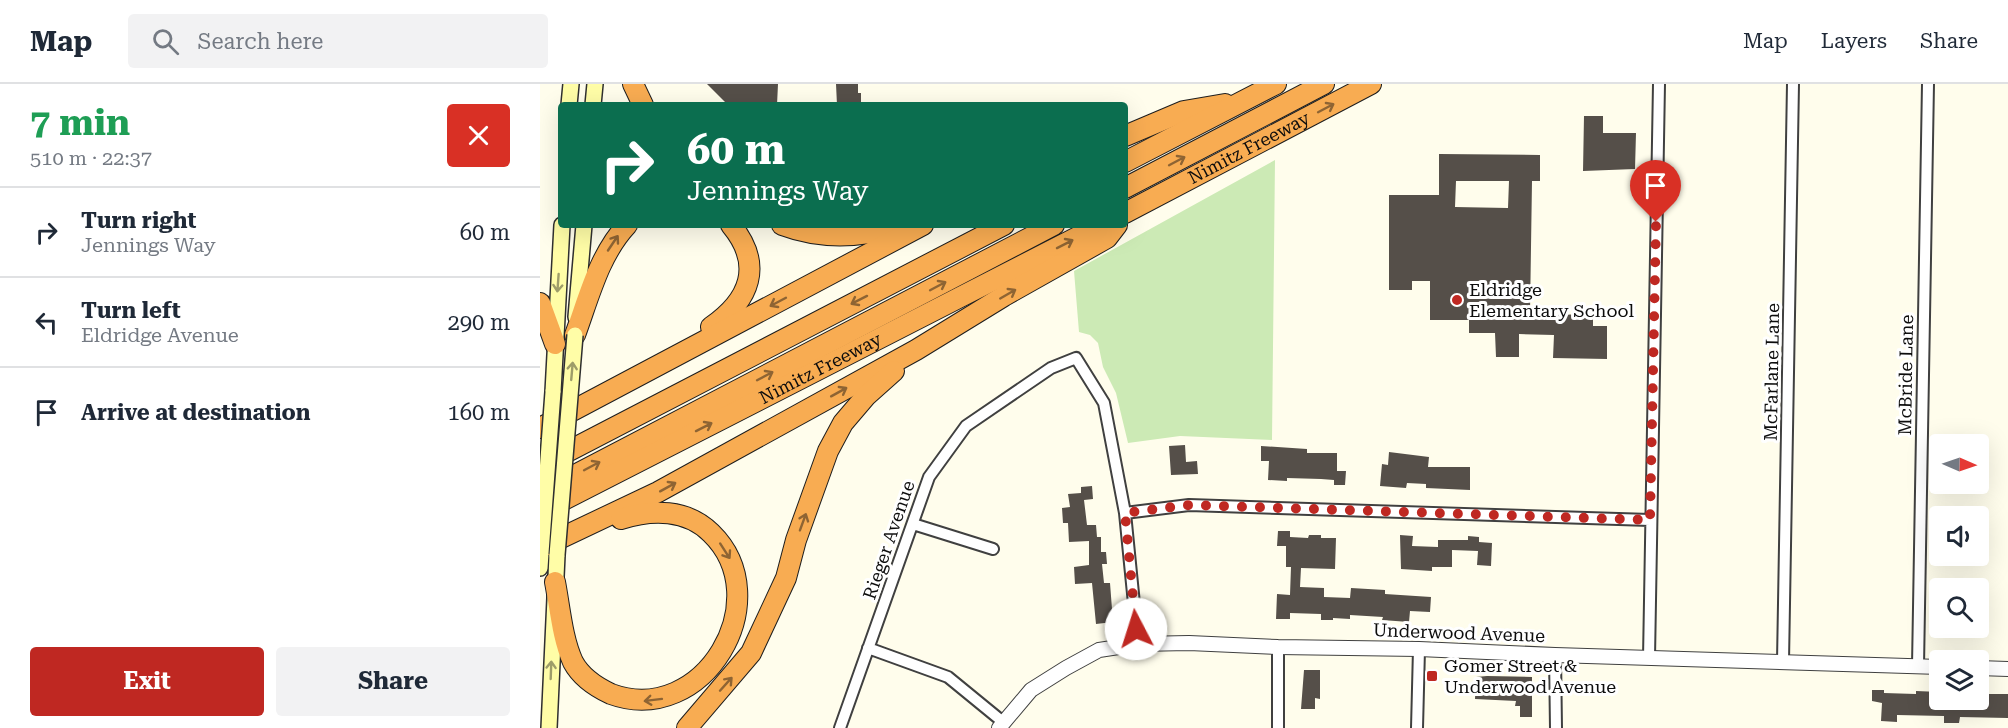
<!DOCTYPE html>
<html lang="en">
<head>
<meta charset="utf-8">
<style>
	:root { --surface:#fff; --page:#f2f2f3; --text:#1f2937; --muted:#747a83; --line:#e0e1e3; --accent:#bf2822 }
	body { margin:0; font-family:"Roboto Serif",serif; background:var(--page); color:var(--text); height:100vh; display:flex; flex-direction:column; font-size:22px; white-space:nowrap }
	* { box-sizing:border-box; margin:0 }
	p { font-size:20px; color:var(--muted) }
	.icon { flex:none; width:33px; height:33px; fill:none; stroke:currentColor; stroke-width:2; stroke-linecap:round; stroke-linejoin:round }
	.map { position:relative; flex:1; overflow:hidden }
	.panel { display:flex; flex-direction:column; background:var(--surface); width:540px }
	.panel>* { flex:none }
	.hud { position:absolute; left:18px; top:18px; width:570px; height:126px; border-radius:6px; box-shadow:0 6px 24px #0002; background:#0b6e4f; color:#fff; overflow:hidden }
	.needle { width:39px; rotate:92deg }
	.controls { position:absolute; left:1389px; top:350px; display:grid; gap:12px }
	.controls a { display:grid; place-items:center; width:60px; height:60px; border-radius:6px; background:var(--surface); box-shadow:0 6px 24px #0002; font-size:30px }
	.pin { position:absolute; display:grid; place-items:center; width:51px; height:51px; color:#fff; margin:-62px -26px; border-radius:50% 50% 50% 0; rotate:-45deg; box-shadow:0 0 6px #0007 }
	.pin .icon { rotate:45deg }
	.me { position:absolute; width:66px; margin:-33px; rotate:355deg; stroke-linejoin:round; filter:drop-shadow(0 0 4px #0008) }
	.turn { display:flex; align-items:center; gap:21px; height:126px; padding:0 30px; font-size:27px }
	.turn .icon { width:78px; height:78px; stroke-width:2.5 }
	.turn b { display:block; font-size:42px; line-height:51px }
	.round { display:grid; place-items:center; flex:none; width:63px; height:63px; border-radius:6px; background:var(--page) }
	.head { display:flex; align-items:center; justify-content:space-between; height:102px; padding:0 30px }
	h1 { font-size:36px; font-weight:700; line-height:45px; color:#1e9e55 }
	.cta { display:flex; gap:12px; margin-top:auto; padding:12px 30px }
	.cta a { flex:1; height:69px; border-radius:6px; background:var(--accent); color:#fff; font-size:24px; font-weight:700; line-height:69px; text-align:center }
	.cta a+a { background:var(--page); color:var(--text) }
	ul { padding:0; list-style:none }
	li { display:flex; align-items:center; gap:18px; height:90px; padding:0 30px; border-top:2px solid var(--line) }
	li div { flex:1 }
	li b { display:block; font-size:22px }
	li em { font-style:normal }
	header { display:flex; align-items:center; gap:36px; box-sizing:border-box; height:84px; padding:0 30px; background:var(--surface); border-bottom:2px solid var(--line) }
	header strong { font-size:28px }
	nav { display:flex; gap:33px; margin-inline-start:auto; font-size:21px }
	.search { width:420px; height:54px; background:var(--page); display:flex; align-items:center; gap:15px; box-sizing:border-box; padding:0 21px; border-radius:6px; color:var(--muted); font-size:22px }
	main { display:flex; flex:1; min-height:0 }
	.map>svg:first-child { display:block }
	.green { fill:#cceab5 }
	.building { fill:#554f49; fill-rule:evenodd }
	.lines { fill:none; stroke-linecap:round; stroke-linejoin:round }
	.minor-casing { stroke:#404040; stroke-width:14 }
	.tertiary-casing { stroke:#404040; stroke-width:16 }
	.secondary-casing { stroke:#2f2f2f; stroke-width:18 }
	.motorway-casing { stroke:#1e1e1e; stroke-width:22 }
	.minor { stroke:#fff; stroke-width:10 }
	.tertiary { stroke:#fff; stroke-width:14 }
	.secondary { stroke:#fffda7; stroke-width:15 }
	.motorway { stroke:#f8ac52; stroke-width:20 }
	.secondary-bridge-casing { stroke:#2f2f2f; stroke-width:18; stroke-linecap:butt }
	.secondary-bridge { stroke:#fffda7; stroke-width:15 }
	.oneway { stroke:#8e6433 }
	.oneway2 { stroke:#9e9d69 }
	.route { stroke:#bf2822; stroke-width:10; stroke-dasharray:0 18 }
	.poi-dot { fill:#bf2822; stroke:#fff; stroke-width:2 }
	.labels { text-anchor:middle; stroke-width:6; stroke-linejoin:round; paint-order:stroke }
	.street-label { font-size:18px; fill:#0d0d0d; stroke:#fff }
	.poi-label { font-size:18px; fill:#0d0d0d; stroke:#fff; text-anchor:start }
</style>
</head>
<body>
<header>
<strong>Map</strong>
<div class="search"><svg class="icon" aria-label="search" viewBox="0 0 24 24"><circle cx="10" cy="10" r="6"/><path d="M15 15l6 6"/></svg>Search here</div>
<nav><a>Map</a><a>Layers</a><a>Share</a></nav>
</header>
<main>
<section class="panel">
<div class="head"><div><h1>7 min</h1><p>510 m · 22:37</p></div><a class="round" style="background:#d93025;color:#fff"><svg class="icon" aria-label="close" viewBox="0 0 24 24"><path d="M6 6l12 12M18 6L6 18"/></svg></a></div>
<ul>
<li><svg class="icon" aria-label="right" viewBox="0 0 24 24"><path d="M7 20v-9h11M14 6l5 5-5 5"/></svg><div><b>Turn right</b><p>Jennings Way</p></div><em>60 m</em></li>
<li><svg class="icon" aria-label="left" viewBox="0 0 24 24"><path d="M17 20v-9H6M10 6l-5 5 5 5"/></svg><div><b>Turn left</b><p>Eldridge Avenue</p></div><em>290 m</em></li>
<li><svg class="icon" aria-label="arrive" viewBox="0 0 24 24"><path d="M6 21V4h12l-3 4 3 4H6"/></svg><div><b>Arrive at destination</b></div><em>160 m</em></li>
</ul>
<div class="cta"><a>Exit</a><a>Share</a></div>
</section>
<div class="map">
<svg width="1468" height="644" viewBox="0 0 1468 644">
	<rect width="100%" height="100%" fill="#fffdec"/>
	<path class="green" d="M 735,76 L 732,356 L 640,352 L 588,359 L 576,309 L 563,283 L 558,259 L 550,251 L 539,248 L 534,187 Z"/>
	<path class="building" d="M 167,0 L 238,0 L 237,21 L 188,21 Z
		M 296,0 L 318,0 L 318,9 L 321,9 L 321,21 L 297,21 Z
		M 1044,32 L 1063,32 L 1063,49 L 1096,49 L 1095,85 L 1043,87 Z
		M 899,70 L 1000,71 L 1000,97 L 992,97 L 990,229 L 1012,229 L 1012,231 L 1053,230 L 1053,242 L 1067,242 L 1067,275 L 1013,274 L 1014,251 L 979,250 L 979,273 L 956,273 L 955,249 L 929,249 L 929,236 L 890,236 L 890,197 L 872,197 L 872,206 L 849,206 L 849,111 L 899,111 ZM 916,97 L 969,97 L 968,124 L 915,123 Z
		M 645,361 L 646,378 L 657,377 L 658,390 L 631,391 L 629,362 Z
		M 721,362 L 767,365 L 767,369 L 797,369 L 797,387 L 806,387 L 805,401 L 794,401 L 794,396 L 781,395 L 747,394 L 747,397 L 728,396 L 729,377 L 721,377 Z
		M 849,368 L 889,373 L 888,383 L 930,383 L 930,406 L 886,404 L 886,400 L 867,399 L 866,404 L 840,402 L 842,380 L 848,381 Z
		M 552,402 L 553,415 L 544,416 L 547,441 L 556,441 L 557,453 L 561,453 L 561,468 L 566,468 L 567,480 L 562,480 L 564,499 L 570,499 L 573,538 L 556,540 L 552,499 L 535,500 L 534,483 L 549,481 L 549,457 L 529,458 L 528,439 L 523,439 L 522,424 L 530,423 L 528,410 L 541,409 L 541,403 Z
		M 738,447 L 750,447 L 750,453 L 768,454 L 769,451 L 781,451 L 781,454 L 796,454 L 795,485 L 761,484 L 760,503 L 784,504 L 784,513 L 810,514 L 811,504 L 845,506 L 845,510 L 891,513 L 890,528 L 870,527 L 869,538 L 842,536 L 843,533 L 810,531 L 810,535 L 793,534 L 793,536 L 781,536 L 781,530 L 750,529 L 750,535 L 736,535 L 737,510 L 750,511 L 751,483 L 746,483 L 746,462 L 737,462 Z
		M 860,451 L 873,452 L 872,462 L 898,463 L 898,456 L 928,456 L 928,452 L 939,453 L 939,458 L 952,459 L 951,482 L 937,481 L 938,467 L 912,466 L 912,483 L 892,483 L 892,487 L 861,485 Z
		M 764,586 L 780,586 L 780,615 L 775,614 L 775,625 L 761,625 Z
		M 947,592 L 992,593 L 992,633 L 980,633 L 980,622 L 975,622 L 976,617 L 935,615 L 936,593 Z
		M 1332,606 L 1344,606 L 1344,609 L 1376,610 L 1376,607 L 1400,608 L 1400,615 L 1440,615 L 1440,610 L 1468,610 L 1468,634 L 1420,633 L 1419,639 L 1404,639 L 1404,632 L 1357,631 L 1357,638 L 1341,637 L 1342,619 L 1332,617 Z"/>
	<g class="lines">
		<defs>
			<path id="minor" d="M 585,429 L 649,421 L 1110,436
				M 373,440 L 453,465
				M 738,563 L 738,644
				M 328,564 L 408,593 L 463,638
				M 1015,571 L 1016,644
				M 1109,574 L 1119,0
				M 1243,577 L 1253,0
				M 1378,582 L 1388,0
				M 300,644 L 389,393 L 426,342 L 511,284 L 536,274 L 564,319 L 585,429 L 598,560
				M 877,644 L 879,565"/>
			<path id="tertiary" d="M 1438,584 L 1468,585
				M 459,644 L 491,606 L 526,584 L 559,566 L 598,560 L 649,559 L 738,563 L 879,565 L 1015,571 L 1400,583"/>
			<path id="secondary" d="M 29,21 L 31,0
				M 53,21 L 55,0
				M 36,233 L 44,141
				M 13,308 L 22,141
				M 0,484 L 1,469
				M 9,644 L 17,471"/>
			<g id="motorway">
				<path d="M 93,0 L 103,21"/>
				<path d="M 585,52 L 644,27 L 685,20"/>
				<path d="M 585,78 L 736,0"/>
				<path d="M 585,104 L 784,0"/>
				<path id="s1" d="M 585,129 L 831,0"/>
				<path d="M 242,141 C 282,156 322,154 362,141"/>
				<path d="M 0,219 L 15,260"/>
				<path d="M 171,243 C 210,216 224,181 191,141"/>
				<path d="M 35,251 C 49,213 59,171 87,141"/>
				<path d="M 0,344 L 383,141"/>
				<path d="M 0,382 L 464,141"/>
				<path d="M 8,405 L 514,141"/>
				<path id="s2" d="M 0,428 L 561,141"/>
				<path d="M 2,463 L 118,408 L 376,266 L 464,212 L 567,154 L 577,141"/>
				<path d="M 15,498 C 20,524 22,554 33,578 C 41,593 56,603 71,610 C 164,644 239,515 171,449 C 147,425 112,425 81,435"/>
				<path d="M 147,644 L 211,569 L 246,494 L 256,456 L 288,367 L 303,339 L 326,312 L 354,287"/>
			</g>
		</defs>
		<use href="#minor" class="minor-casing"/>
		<use href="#tertiary" class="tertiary-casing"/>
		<use href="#secondary" class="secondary-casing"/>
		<use href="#motorway" class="motorway-casing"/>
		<use href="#minor" class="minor"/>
		<use href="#tertiary" class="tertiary"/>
		<use href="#secondary" class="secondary"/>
		<use href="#motorway" class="motorway"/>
		<defs>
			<path id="secondary-bridge" d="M 1,469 L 13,308
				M 17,471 L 35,251"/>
		</defs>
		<use href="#secondary-bridge" class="secondary-bridge-casing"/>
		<use href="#secondary-bridge" class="secondary-bridge"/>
	</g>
	<defs><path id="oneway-shaft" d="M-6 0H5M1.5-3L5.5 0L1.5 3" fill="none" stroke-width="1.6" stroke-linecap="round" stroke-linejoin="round" transform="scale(1.5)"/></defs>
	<g class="oneway">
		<use href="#oneway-shaft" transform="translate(786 24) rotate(-28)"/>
		<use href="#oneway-shaft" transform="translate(637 77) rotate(-28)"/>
		<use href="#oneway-shaft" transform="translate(73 159) rotate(-56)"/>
		<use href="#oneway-shaft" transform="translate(525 160) rotate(-27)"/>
		<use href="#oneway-shaft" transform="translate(398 202) rotate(-28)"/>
		<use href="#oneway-shaft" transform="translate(468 210) rotate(-30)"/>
		<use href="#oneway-shaft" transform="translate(319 216) rotate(153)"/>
		<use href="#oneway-shaft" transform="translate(238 218) rotate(152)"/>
		<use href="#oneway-shaft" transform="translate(225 292) rotate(-28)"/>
		<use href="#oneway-shaft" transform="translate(299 308) rotate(-29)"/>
		<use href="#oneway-shaft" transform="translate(164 343) rotate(-27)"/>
		<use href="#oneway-shaft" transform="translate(52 382) rotate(-28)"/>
		<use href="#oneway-shaft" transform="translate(128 403) rotate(-29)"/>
		<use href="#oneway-shaft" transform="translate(263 438) rotate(-70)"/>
		<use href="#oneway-shaft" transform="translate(185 467) rotate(57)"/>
		<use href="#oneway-shaft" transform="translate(186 600) rotate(-48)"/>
		<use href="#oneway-shaft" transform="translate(113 616) rotate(173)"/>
	</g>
	<g class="oneway2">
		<use href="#oneway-shaft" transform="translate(18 199) rotate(94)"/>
		<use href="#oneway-shaft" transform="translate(32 287) rotate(-85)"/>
		<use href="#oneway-shaft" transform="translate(11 586) rotate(-88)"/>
	</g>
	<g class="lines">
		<path class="route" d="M 596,545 L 585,429 L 649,421 L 1110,436 L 1116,138"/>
	</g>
	<g class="poi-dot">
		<circle cx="917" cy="216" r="6"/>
		<rect x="886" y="586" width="12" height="12" rx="3"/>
	</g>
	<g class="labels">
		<g class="street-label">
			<text dy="6" stroke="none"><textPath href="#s1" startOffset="140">Nimitz Freeway</textPath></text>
			<text dy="6" stroke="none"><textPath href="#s2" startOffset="315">Nimitz Freeway</textPath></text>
			<text transform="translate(1232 288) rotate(-89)" y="6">McFarlane Lane</text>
			<text transform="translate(1366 291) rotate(-89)" y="6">McBride Lane</text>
			<text transform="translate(349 456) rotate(-71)" y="6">Rieger Avenue</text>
			<text transform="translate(919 549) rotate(2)" y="6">Underwood Avenue</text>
		</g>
		<g class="poi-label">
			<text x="929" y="212">Eldridge<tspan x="929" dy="21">Elementary School</tspan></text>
			<text x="904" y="588">Gomer Street &amp;<tspan x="904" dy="21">Underwood Avenue</tspan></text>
		</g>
	</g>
</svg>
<div class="controls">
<a><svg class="needle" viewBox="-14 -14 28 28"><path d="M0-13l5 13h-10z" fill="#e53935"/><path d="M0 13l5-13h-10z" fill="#747a83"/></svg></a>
<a><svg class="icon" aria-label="sound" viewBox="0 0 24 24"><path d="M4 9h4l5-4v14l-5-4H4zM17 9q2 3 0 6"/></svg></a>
<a><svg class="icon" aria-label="search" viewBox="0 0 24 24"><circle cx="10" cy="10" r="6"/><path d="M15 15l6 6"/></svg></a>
<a><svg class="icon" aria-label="layers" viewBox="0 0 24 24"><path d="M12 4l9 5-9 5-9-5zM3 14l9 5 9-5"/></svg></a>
</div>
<div class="pin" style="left:1116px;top:138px;background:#d93025"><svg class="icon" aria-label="arrive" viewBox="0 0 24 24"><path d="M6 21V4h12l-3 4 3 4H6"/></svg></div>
<svg class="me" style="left:596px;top:545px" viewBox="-20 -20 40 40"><circle r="19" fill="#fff"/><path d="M0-13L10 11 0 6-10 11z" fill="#bf2822"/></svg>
<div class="hud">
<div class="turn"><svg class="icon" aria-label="right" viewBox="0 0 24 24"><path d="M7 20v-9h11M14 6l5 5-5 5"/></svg><div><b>60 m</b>Jennings Way</div></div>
</div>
</div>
</main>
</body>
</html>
